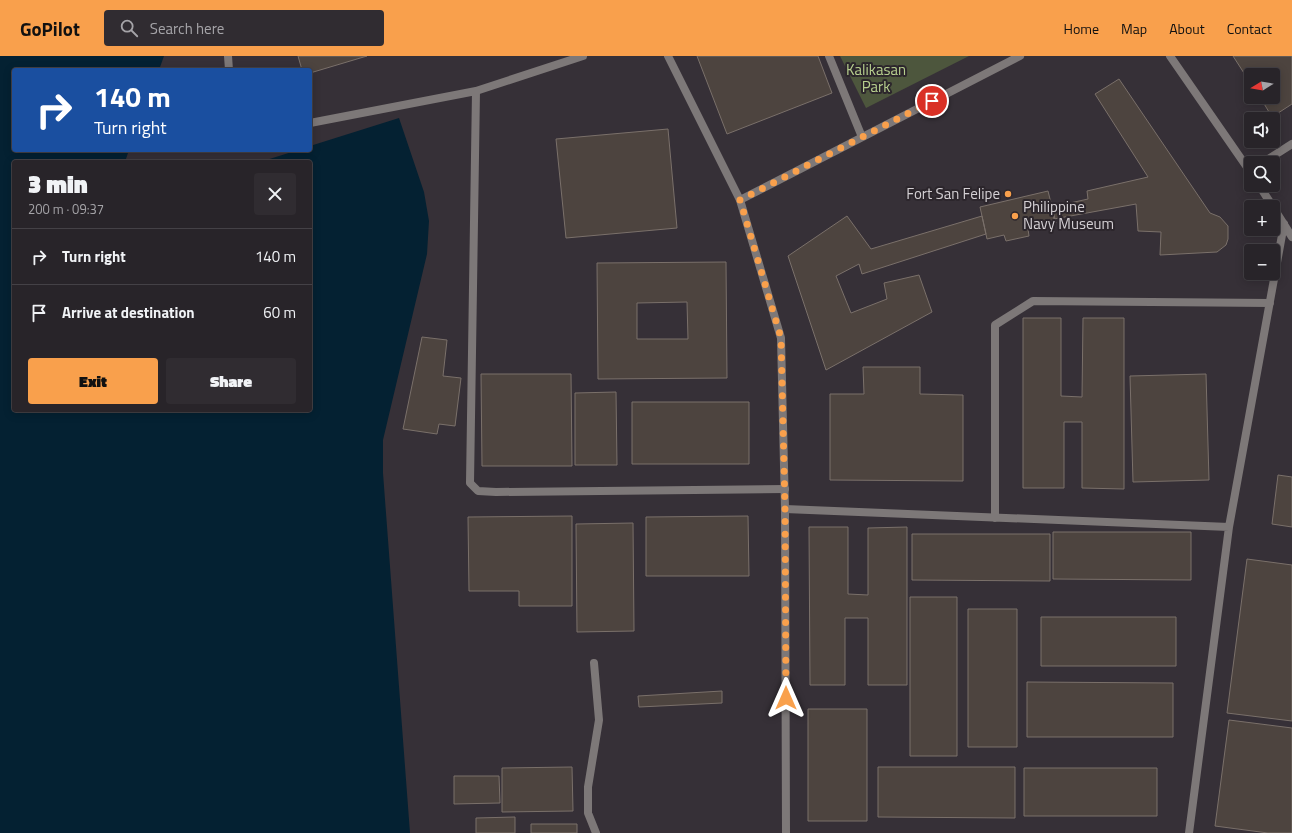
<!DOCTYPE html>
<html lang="en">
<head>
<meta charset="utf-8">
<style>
	:root { --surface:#282429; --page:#302c31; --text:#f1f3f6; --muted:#a5a4a8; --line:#444146; --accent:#f9a04c }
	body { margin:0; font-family:"Titillium Web",sans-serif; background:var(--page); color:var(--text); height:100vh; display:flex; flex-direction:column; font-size:15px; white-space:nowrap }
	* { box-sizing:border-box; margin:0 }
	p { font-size:13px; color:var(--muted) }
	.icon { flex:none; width:22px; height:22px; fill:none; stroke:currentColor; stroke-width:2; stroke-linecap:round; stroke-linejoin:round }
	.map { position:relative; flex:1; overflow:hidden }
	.details { position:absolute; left:12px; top:104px; width:300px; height:252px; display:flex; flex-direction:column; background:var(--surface); border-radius:4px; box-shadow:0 2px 10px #0003,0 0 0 1px var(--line) }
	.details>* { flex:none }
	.guide { position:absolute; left:12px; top:12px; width:300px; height:84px; border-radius:4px; box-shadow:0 2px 10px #0003,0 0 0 1px var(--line); background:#1a4fa0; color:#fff; overflow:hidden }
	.needle { width:26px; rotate:259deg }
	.buttons { position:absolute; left:1244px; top:12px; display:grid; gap:8px }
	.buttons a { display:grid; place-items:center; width:36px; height:36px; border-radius:4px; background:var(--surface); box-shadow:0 2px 10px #0003,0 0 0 1px var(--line); font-size:20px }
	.pin { position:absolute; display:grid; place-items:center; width:34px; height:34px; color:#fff; margin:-17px; border:2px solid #fff; border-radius:50%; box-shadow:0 1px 4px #0007 }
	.me { position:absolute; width:44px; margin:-22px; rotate:0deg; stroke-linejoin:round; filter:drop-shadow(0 0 3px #0008) }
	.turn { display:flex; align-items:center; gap:14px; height:84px; padding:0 16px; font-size:18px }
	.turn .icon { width:52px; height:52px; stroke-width:2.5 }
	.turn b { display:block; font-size:28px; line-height:34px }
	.round { display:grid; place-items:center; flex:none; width:42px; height:42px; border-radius:4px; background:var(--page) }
	.overview { display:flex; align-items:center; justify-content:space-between; height:68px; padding:0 16px }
	h1 { font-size:24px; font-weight:800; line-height:30px }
	.primary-button { display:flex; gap:8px; margin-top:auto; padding:8px 16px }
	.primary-button a { flex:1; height:46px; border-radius:4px; background:var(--accent); color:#111; font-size:16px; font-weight:800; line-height:46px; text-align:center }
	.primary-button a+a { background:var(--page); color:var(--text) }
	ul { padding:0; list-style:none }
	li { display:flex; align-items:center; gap:12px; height:56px; padding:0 16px; border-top:1px solid var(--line) }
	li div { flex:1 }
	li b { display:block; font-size:15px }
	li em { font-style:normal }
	header { display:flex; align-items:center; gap:24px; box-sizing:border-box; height:56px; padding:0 20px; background:var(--accent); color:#111 }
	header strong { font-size:19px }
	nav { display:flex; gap:22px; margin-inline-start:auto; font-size:14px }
	.search { width:280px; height:36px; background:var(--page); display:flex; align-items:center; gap:10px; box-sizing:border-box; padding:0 14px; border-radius:4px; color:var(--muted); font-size:15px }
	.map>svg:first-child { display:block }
	.green { fill:#4d563d }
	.water { fill:#042132 }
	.building { fill:#4d443f; stroke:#7a706a; fill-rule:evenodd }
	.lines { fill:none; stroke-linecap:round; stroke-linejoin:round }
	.lane { stroke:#7d7878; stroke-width:8 }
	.street { stroke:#7d7878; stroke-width:8 }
	.route { stroke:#f9a04c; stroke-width:7; stroke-dasharray:0 12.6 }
	.poi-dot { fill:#f9a04c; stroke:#2c262c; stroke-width:1.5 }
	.labels { text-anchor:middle; stroke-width:4; stroke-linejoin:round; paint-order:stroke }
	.park-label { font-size:15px; fill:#b7cf8e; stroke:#2c262c }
	.poi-label { font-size:15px; fill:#d4d0d4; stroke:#2c262c; text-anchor:end }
</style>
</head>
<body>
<header>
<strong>GoPilot</strong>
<div class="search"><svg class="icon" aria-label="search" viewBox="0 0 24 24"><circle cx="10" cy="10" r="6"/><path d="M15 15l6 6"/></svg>Search here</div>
<nav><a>Home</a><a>Map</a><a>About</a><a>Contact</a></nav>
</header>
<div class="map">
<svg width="1292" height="777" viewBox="0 0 1292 777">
	<rect width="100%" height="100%" fill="#363037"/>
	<path class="green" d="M 840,0 L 969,0 L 866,52 Z"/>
	<path class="water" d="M 0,0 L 164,0 L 159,14 L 14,14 L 14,94 L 129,94 L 125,106 L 14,106 L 14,354 L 310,354 L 310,106 L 260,106 L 298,94 L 310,94 L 310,90 L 399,62 L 424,136 L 429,165 L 427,198 L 383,384 L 383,417 L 410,777 L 0,777 Z"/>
	<path class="building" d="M 298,0 L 367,0 L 310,17 L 310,14 L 302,14 Z
		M 697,0 L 818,0 L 832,37 L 727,78 Z
		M 1233,0 L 1292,0 L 1292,48 L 1272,61 L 1260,41 L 1273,41 L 1273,19 L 1251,19 L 1251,28 Z
		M 1119,23 L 1210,157 L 1220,161 L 1228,170 L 1228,183 L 1226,189 L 1217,196 L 1160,199 L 1161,176 L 1138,175 L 1136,148 L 1054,163 L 1052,151 L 1088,143 L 1087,135 L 1148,121 L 1095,38 Z
		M 668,73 L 677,172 L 566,182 L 556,83 Z
		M 1048,135 L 1056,167 L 1028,173 L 1029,180 L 1006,185 L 1004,179 L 987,183 L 980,151 Z
		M 847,160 L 871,193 L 982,160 L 986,178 L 862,218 L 859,208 L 836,220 L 851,257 L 887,243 L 884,227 L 919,219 L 932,256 L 826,314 L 788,200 Z
		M 726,206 L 727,322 L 598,323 L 597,207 ZM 687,246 L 688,283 L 637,283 L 637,247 Z
		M 1023,262 L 1061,262 L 1061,340 L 1082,341 L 1083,262 L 1124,262 L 1124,433 L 1082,432 L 1082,366 L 1064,366 L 1064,432 L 1023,432 Z
		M 422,281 L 447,284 L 443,320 L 461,322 L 455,370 L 439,368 L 437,378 L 403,373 Z
		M 863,311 L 920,311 L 920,338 L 963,339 L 963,425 L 830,424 L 830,338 L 864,338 Z
		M 481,318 L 571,318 L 572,410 L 482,410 Z
		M 1206,318 L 1209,424 L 1133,426 L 1130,320 Z
		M 616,336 L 617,409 L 575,409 L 575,337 Z
		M 632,346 L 749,346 L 749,408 L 632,408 Z
		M 1278,419 L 1292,421 L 1292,471 L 1272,468 Z
		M 572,460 L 572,550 L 519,550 L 519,535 L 469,535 L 468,461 Z
		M 748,460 L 749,520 L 646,520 L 646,461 Z
		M 633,467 L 634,575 L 577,576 L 576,468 Z
		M 809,471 L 848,471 L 848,538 L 868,539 L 868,472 L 907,471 L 907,629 L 868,629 L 868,562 L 845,562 L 845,629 L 810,629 Z
		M 1053,476 L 1191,476 L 1191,524 L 1053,523 Z
		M 912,478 L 1050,478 L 1050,525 L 912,524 Z
		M 1247,503 L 1292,509 L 1292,665 L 1227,657 Z
		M 910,541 L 957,541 L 957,700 L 910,700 Z
		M 968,553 L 1017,553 L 1017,691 L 968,691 Z
		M 1041,561 L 1176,561 L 1176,610 L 1041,610 Z
		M 1027,626 L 1173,627 L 1173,681 L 1027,681 Z
		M 722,635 L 722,647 L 639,651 L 638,640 Z
		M 808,653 L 867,653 L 867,765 L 808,765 Z
		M 1229,664 L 1292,672 L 1292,777 L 1268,777 L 1215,770 Z
		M 572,711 L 573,755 L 502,756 L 502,712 Z
		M 878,711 L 1015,711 L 1015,762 L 878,761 Z
		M 1024,712 L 1157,712 L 1157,760 L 1024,760 Z
		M 454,720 L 499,720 L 500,747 L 454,748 Z
		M 515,761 L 515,777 L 476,777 L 476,762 Z
		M 531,768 L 577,768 L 577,777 L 531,777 Z"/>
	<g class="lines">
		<path class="lane" d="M 228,0 L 229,14
			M 829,0 L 862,81
			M 476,35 L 470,427 L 478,435 L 496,436 L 785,433
			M 310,67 L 476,35 L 583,0
			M 1262,107 L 1292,88
			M 740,144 L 1020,0
			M 785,453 L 1229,471
			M 995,462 L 995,269 L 1033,245 L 1270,247
			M 594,607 L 599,664 L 588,731 L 588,757 L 596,777
			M 1189,777 L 1229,471 L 1284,168"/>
		<path class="street" d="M 668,0 L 740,144 L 781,282 L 785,453 L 786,777
			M 1170,0 L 1251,117
			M 1259,129 L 1273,151
			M 1273,151 L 1292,181"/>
	</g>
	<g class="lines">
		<path class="route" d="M 786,642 L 785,453 L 781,282 L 740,144 L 932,45"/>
	</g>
	<g class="poi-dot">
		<circle cx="1008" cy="138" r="4"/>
		<circle cx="1015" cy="160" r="4"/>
	</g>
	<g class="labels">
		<g class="park-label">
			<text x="876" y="19">Kalikasan<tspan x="876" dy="17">Park</tspan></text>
		</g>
		<g class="poi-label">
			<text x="1000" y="143">Fort San Felipe</text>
			<text x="1023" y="156" text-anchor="start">Philippine<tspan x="1023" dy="17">Navy Museum</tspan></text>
		</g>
	</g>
</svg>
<div class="buttons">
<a><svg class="needle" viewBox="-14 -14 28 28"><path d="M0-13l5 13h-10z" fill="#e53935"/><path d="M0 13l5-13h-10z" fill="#a5a4a8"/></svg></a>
<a><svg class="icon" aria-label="sound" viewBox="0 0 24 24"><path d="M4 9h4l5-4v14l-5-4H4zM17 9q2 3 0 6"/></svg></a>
<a><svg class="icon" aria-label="search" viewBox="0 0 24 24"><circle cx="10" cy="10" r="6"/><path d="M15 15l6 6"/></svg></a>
<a>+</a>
<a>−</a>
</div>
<div class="pin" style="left:932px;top:45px;background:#d93025"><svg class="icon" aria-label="arrive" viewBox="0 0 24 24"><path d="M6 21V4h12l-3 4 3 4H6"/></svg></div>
<svg class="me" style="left:786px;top:642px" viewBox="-20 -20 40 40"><path d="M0-17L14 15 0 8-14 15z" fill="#f9a04c" stroke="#fff" stroke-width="4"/></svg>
<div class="guide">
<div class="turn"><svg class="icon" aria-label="right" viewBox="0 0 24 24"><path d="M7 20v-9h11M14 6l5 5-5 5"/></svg><div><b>140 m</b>Turn right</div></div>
</div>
<section class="details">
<div class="overview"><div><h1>3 min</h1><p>200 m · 09:37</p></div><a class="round"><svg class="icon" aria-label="close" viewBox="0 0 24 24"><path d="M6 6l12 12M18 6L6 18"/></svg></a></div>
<ul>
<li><svg class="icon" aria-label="right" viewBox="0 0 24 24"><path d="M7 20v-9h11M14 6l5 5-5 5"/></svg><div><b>Turn right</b></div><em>140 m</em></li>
<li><svg class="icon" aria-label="arrive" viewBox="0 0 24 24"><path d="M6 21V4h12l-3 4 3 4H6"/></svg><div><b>Arrive at destination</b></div><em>60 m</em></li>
</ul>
<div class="primary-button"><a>Exit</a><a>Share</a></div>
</section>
</div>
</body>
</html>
